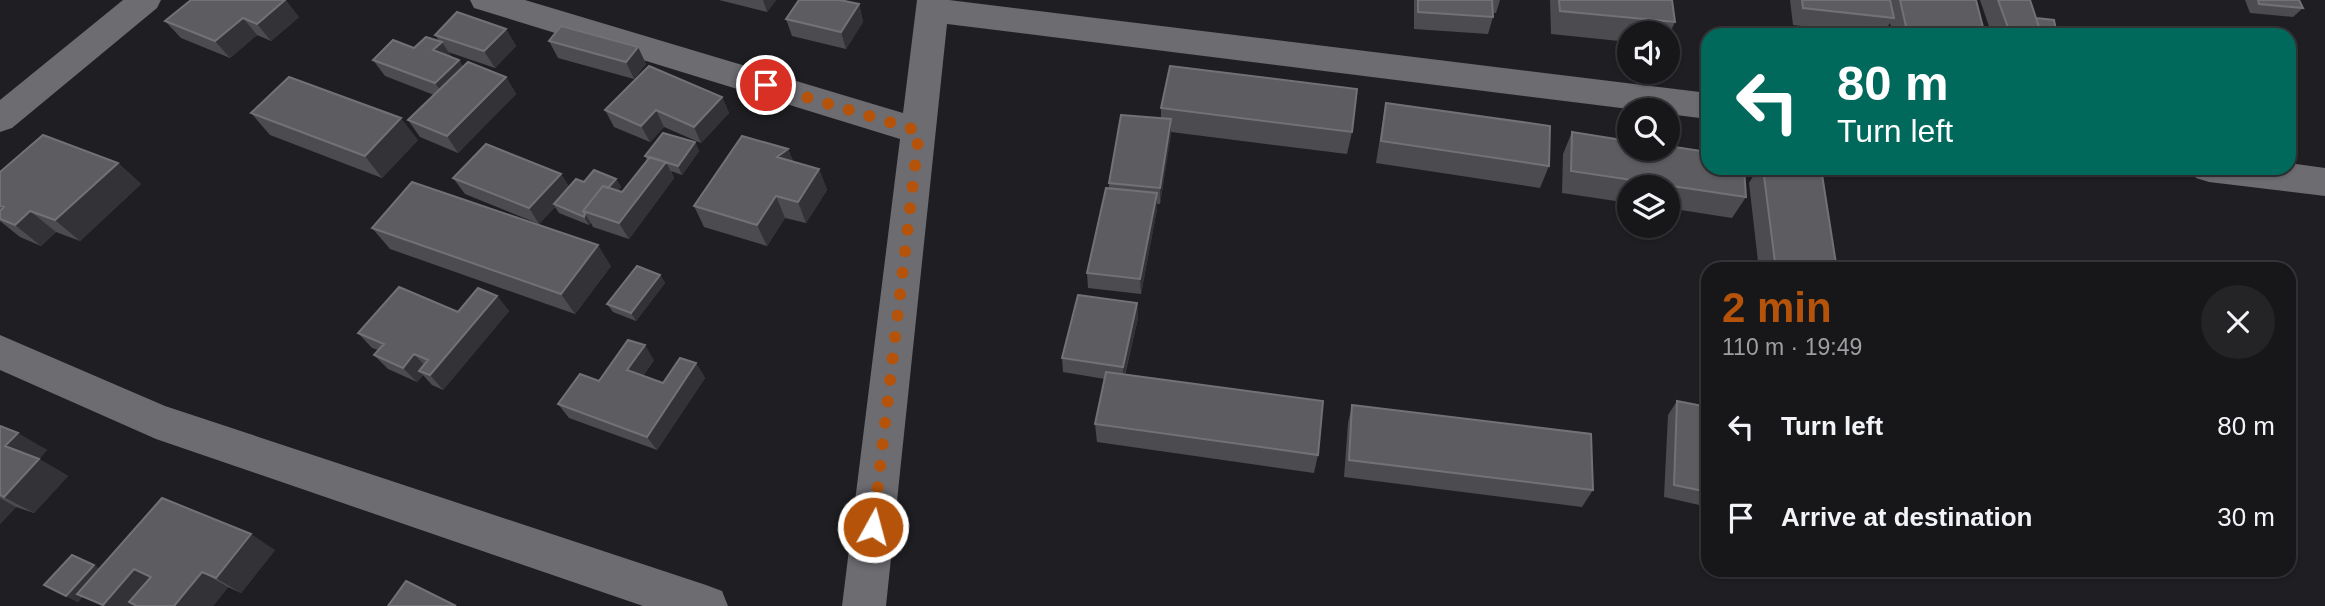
<!DOCTYPE html>
<html lang="en">
<head>
<meta charset="utf-8">
<style>
	:root { --surface:#17171a; --page:#242427; --text:#f1f3f6; --muted:#9e9fa2; --line:#363639; --accent:#b45309 }
	body { margin:0; font-family:Helvetica,sans-serif; background:var(--page); color:var(--text); height:100vh; display:flex; flex-direction:column; font-size:26px; white-space:nowrap }
	* { box-sizing:border-box; margin:0 }
	p { font-size:23px; color:var(--muted) }
	.icon { flex:none; width:38px; height:38px; fill:none; stroke:currentColor; stroke-width:2; stroke-linecap:round; stroke-linejoin:round }
	.map { position:relative; flex:1; overflow:hidden }
	.panel { position:absolute; left:1701px; top:262px; width:595px; height:315px; display:flex; flex-direction:column; background:var(--surface); border-radius:21px; box-shadow:0 2px 5px #0004,0 0 0 2px var(--line) }
	.panel>* { flex:none }
	.guide { position:absolute; left:1701px; top:28px; width:595px; height:147px; border-radius:21px; box-shadow:0 2px 5px #0004,0 0 0 2px var(--line); background:#00695c; color:#fff; overflow:hidden }
	.tools { position:absolute; left:1617px; top:21px; display:grid; gap:14px }
	.tools a { display:grid; place-items:center; width:63px; height:63px; border-radius:50%; background:var(--surface); box-shadow:0 2px 5px #0004,0 0 0 2px var(--line); font-size:35px }
	.pin { position:absolute; display:grid; place-items:center; width:60px; height:60px; color:#fff; margin:-30px; border:4px solid #fff; border-radius:50%; box-shadow:0 2px 7px #0007 }
	.me { position:absolute; width:77px; margin:-38px; rotate:7deg; stroke-linejoin:round; filter:drop-shadow(0 0 5px #0008) }
	.turn { display:flex; align-items:center; gap:24px; height:147px; padding:0 21px; font-size:32px }
	.turn .icon { width:91px; height:91px; stroke-width:2.5 }
	.turn b { display:block; font-size:49px; line-height:60px }
	.round { display:grid; place-items:center; flex:none; width:74px; height:74px; border-radius:37px; background:var(--page) }
	.overview { display:flex; align-items:center; justify-content:space-between; height:119px; padding:0 21px }
	h1 { font-size:42px; font-weight:700; line-height:52px; color:var(--accent) }
	ul { padding:0; list-style:none }
	li { display:flex; align-items:center; gap:21px; height:91px; padding:0 21px }
	li div { flex:1 }
	li b { display:block; font-size:26px }
	li em { font-style:normal }
	.map>svg:first-child { display:block }
	.lines { fill:none; stroke-linecap:round; stroke-linejoin:round }
	.minor { fill:#6c6c71; fill-rule:evenodd }
	.wall { fill:#4c4c50 }
	.shaded-wall { fill:#333337 }
	.building { fill:#5c5c61; stroke:#727276; stroke-width:2 }
	.route { stroke:#b45309; stroke-width:12; stroke-dasharray:0 21.6 }
</style>
</head>
<body>
<div class="map">
<svg width="2325" height="606" viewBox="0 0 2325 606">
	<rect width="100%" height="100%" fill="#1f1f23"/>
	<g class="lines">
		<path class="minor" d="M 123,0 L 161,0 L 157,8 L 12,128 L 0,132 L 0,100 Z
			M 470,0 L 525,0 L 903,113 L 917,0 L 949,0 L 1708,93 L 1708,119 L 1668,114 L 1668,110 L 1637,110 L 947,24 L 886,606 L 842,606 L 900,139 L 474,8 Z
			M 2289,163 L 2325,168 L 2325,196 L 2209,182 L 2196,178 L 2191,168 L 2289,168 Z
			M 0,335 L 165,406 L 706,585 L 722,591 L 728,606 L 643,606 L 156,439 L 0,370 Z"/>
	</g>
	<path class="wall" d="M 719,0 L 776,0 L 767,12 Z
		M 1414,0 L 1500,0 L 1496,13 L 1492,13 L 1493,17 L 1488,34 L 1414,29 Z
		M 1550,0 L 1672,0 L 1675,22 L 1668,37 L 1668,33 L 1629,33 L 1629,42 L 1551,34 Z
		M 1790,0 L 1976,0 L 1985,35 L 1893,35 L 1890,23 L 1882,35 L 1793,25 Z
		M 1980,0 L 2030,0 L 2036,18 L 2057,35 L 1992,35 Z
		M 2245,0 L 2299,0 L 2303,8 L 2293,17 L 2250,13 Z
		M 859,4 L 863,22 L 846,49 L 792,36 L 786,19 Z
		M 299,17 L 271,41 L 257,35 L 230,58 L 181,38 L 165,21 Z
		M 506,29 L 516,46 L 495,68 L 448,52 L 452,57 L 459,60 L 463,67 L 506,77 L 516,94 L 458,153 L 420,137 L 408,120 L 434,95 L 385,76 L 373,60 L 440,42 L 435,35 Z
		M 549,41 L 638,47 L 646,64 L 634,79 L 558,58 Z
		M 722,97 L 729,113 L 701,143 L 664,127 L 650,142 L 614,127 L 605,110 Z
		M 1386,103 L 1549,166 L 1540,188 L 1376,163 L 1382,125 Z
		M 1161,108 L 1352,132 L 1347,154 L 1171,132 L 1160,204 L 1157,204 L 1157,209 L 1141,294 L 1088,288 L 1087,273 L 1109,188 L 1109,183 L 1161,118 Z
		M 251,113 L 418,140 L 382,178 L 270,135 Z
		M 1572,132 L 1746,197 L 1732,218 L 1668,208 L 1668,187 L 1629,187 L 1629,203 L 1562,193 L 1563,154 Z
		M 695,142 L 699,151 L 682,175 L 671,171 L 674,178 L 629,239 L 593,227 L 591,223 L 589,225 L 559,213 L 555,207 L 539,224 L 465,194 L 453,178 L 561,174 L 569,187 L 584,182 L 616,179 L 621,187 L 618,191 L 622,192 L 647,160 L 645,156 Z
		M 788,149 L 793,161 L 819,169 L 827,190 L 806,223 L 785,218 L 767,246 L 704,227 L 694,206 Z
		M 118,163 L 141,184 L 80,241 L 56,232 L 41,246 L 20,237 L 0,221 L 0,172 Z
		M 1758,168 L 1821,168 L 1837,270 L 1759,270 L 1749,183 Z
		M 372,228 L 611,266 L 575,314 L 390,249 Z
		M 660,275 L 665,283 L 636,321 L 613,312 L 607,304 Z
		M 497,296 L 509,311 L 443,390 L 432,385 L 423,375 L 417,382 L 388,369 L 374,355 L 378,350 L 372,348 L 358,333 L 458,312 Z
		M 1137,303 L 1138,318 L 1125,375 L 1318,455 L 1314,473 L 1097,442 L 1095,424 L 1105,379 L 1063,372 L 1062,358 Z
		M 654,360 L 643,376 L 663,383 L 696,363 L 705,378 L 657,450 L 569,418 L 558,404 L 599,381 Z
		M 1677,401 L 1708,407 L 1708,507 L 1664,497 L 1668,415 Z
		M 1352,405 L 1593,490 L 1582,507 L 1344,477 L 1348,423 Z
		M 0,426 L 47,450 L 39,459 L 68,476 L 34,513 L 16,507 L 0,524 Z
		M 275,550 L 241,593 L 228,587 L 213,606 L 102,606 L 83,596 L 78,602 L 44,585 L 99,568 Z"/>
	<path class="shaded-wall" d="M 286,0 L 299,17 L 271,41 L 257,24 Z
		M 763,0 L 776,0 L 767,12 Z
		M 859,4 L 863,22 L 846,49 L 841,32 Z
		M 243,18 L 257,35 L 230,58 L 215,41 Z
		M 506,29 L 516,46 L 495,68 L 484,51 Z
		M 442,42 L 453,59 L 433,50 Z
		M 638,47 L 646,64 L 634,79 L 626,62 Z
		M 459,60 L 470,77 L 447,100 L 435,83 Z
		M 506,77 L 516,94 L 458,153 L 447,136 Z
		M 722,97 L 729,113 L 701,143 L 694,127 Z
		M 656,110 L 664,127 L 650,142 L 641,126 Z
		M 401,118 L 418,140 L 382,178 L 365,156 Z
		M 1171,119 L 1171,136 L 1160,204 L 1160,188 Z
		M 695,142 L 699,151 L 682,175 L 678,166 Z
		M 788,149 L 797,171 L 777,157 Z
		M 666,162 L 674,178 L 629,239 L 619,223 Z
		M 118,163 L 141,184 L 80,241 L 55,220 Z
		M 819,169 L 827,190 L 806,223 L 798,202 Z
		M 561,174 L 571,190 L 554,204 L 555,207 L 539,224 L 529,208 Z
		M 616,179 L 621,187 L 597,216 L 587,213 Z
		M 1157,193 L 1157,209 L 1141,294 L 1140,279 Z
		M 776,196 L 785,218 L 767,246 L 757,225 Z
		M 30,211 L 56,232 L 41,246 L 15,225 Z
		M 585,214 L 591,223 L 589,225 L 584,217 Z
		M 598,245 L 611,266 L 575,314 L 561,294 Z
		M 660,275 L 665,283 L 636,321 L 631,313 Z
		M 497,296 L 509,311 L 443,390 L 430,375 Z
		M 1137,303 L 1138,318 L 1123,381 L 1123,367 Z
		M 645,345 L 654,360 L 637,384 L 627,370 Z
		M 414,354 L 428,369 L 419,371 L 423,375 L 417,382 L 403,368 Z
		M 696,363 L 705,378 L 657,450 L 647,437 Z
		M 18,433 L 47,450 L 39,459 L 68,476 L 34,513 L 4,497 L 5,446 Z
		M 0,498 L 16,507 L 0,524 Z
		M 251,534 L 275,550 L 241,593 L 216,578 Z
		M 94,565 L 105,572 L 78,602 L 66,596 Z
		M 134,569 L 162,584 L 136,606 L 106,606 L 103,605 Z
		M 202,572 L 228,587 L 213,606 L 174,606 Z"/>
	<path class="building" d="M 191,0 L 285,0 L 257,24 L 243,18 L 215,41 L 165,21 Z
		M 799,0 L 840,0 L 859,4 L 841,32 L 786,19 Z
		M 1418,0 L 1492,0 L 1493,17 L 1418,12 Z
		M 1559,0 L 1672,0 L 1675,22 L 1560,11 Z
		M 1802,0 L 1890,0 L 1894,18 L 1803,8 Z
		M 1900,0 L 1976,0 L 1985,35 L 1908,35 Z
		M 1998,0 L 2030,0 L 2041,33 L 2009,30 Z
		M 2258,0 L 2299,0 L 2303,8 L 2259,4 Z
		M 457,12 L 506,29 L 484,51 L 435,35 Z
		M 2036,18 L 2054,20 L 2057,35 L 2040,34 L 2041,33 Z
		M 561,26 L 638,47 L 626,62 L 549,41 Z
		M 426,37 L 442,42 L 433,50 L 459,60 L 435,83 L 373,60 L 393,40 L 414,48 Z
		M 468,62 L 506,77 L 447,136 L 408,120 Z
		M 649,66 L 722,97 L 694,127 L 656,110 L 641,126 L 605,110 Z
		M 1170,66 L 1357,89 L 1352,132 L 1161,108 Z
		M 289,77 L 401,118 L 365,156 L 251,113 Z
		M 1386,103 L 1550,126 L 1549,166 L 1381,141 Z
		M 1121,115 L 1171,119 L 1160,188 L 1109,183 Z
		M 1572,132 L 1629,141 L 1629,149 L 1668,149 L 1668,146 L 1708,152 L 1708,168 L 1744,168 L 1746,197 L 1571,171 Z
		M 663,133 L 695,142 L 678,166 L 645,156 Z
		M 43,135 L 118,163 L 55,220 L 30,211 L 15,225 L 0,219 L 0,211 L 4,207 L 0,206 L 0,172 Z
		M 742,136 L 788,149 L 777,157 L 819,169 L 798,202 L 776,196 L 757,225 L 694,206 Z
		M 486,144 L 561,174 L 529,208 L 453,178 Z
		M 650,157 L 666,162 L 619,223 L 583,211 L 603,186 L 622,192 Z
		M 1763,168 L 1821,168 L 1837,270 L 1776,270 Z
		M 594,170 L 616,179 L 608,188 L 603,186 L 583,211 L 585,214 L 584,217 L 554,204 L 576,179 L 584,182 Z
		M 412,182 L 598,245 L 561,294 L 372,228 Z
		M 1106,188 L 1157,193 L 1140,279 L 1087,273 Z
		M 637,266 L 660,275 L 631,313 L 607,304 Z
		M 399,287 L 458,312 L 478,288 L 497,296 L 430,375 L 419,371 L 428,360 L 414,354 L 403,368 L 374,355 L 384,344 L 358,333 Z
		M 1078,295 L 1137,303 L 1123,367 L 1062,358 Z
		M 628,340 L 645,345 L 627,370 L 663,383 L 680,358 L 696,363 L 647,437 L 558,404 L 580,374 L 599,381 Z
		M 1106,372 L 1323,401 L 1318,455 L 1095,424 Z
		M 1677,401 L 1708,407 L 1708,492 L 1674,485 Z
		M 1352,405 L 1591,434 L 1593,490 L 1349,460 Z
		M 0,426 L 18,433 L 5,446 L 39,459 L 4,497 L 0,495 Z
		M 162,498 L 251,534 L 216,578 L 202,572 L 174,606 L 137,606 L 129,602 L 151,577 L 134,569 L 103,605 L 77,594 Z
		M 72,555 L 94,565 L 66,596 L 44,585 Z
		M 406,581 L 456,606 L 388,606 Z"/>
	<g class="lines">
		<path class="route" d="M 766,85 L 919,131 L 873,527"/>
	</g>
</svg>
<div class="tools">
<a><svg class="icon" aria-label="sound" viewBox="0 0 24 24"><path d="M4 9h4l5-4v14l-5-4H4zM17 9q2 3 0 6"/></svg></a>
<a><svg class="icon" aria-label="search" viewBox="0 0 24 24"><circle cx="10" cy="10" r="6"/><path d="M15 15l6 6"/></svg></a>
<a><svg class="icon" aria-label="layers" viewBox="0 0 24 24"><path d="M12 4l9 5-9 5-9-5zM3 14l9 5 9-5"/></svg></a>
</div>
<div class="pin" style="left:766px;top:85px;background:#d93025"><svg class="icon" aria-label="arrive" viewBox="0 0 24 24"><path d="M6 21V4h12l-3 4 3 4H6"/></svg></div>
<svg class="me" style="left:873px;top:527px" viewBox="-20 -20 40 40"><circle r="17" fill="#b45309" stroke="#fff" stroke-width="3"/><path d="M0-11L8 9 0 5-8 9z" fill="#fff"/></svg>
<div class="guide">
<div class="turn"><svg class="icon" aria-label="left" viewBox="0 0 24 24"><path d="M17 20v-9H6M10 6l-5 5 5 5"/></svg><div><b>80 m</b>Turn left</div></div>
</div>
<section class="panel">
<div class="overview"><div><h1>2 min</h1><p>110 m · 19:49</p></div><a class="round"><svg class="icon" aria-label="close" viewBox="0 0 24 24"><path d="M6 6l12 12M18 6L6 18"/></svg></a></div>
<ul>
<li><svg class="icon" aria-label="left" viewBox="0 0 24 24"><path d="M17 20v-9H6M10 6l-5 5 5 5"/></svg><div><b>Turn left</b></div><em>80 m</em></li>
<li><svg class="icon" aria-label="arrive" viewBox="0 0 24 24"><path d="M6 21V4h12l-3 4 3 4H6"/></svg><div><b>Arrive at destination</b></div><em>30 m</em></li>
</ul>
</section>
</div>
</body>
</html>
